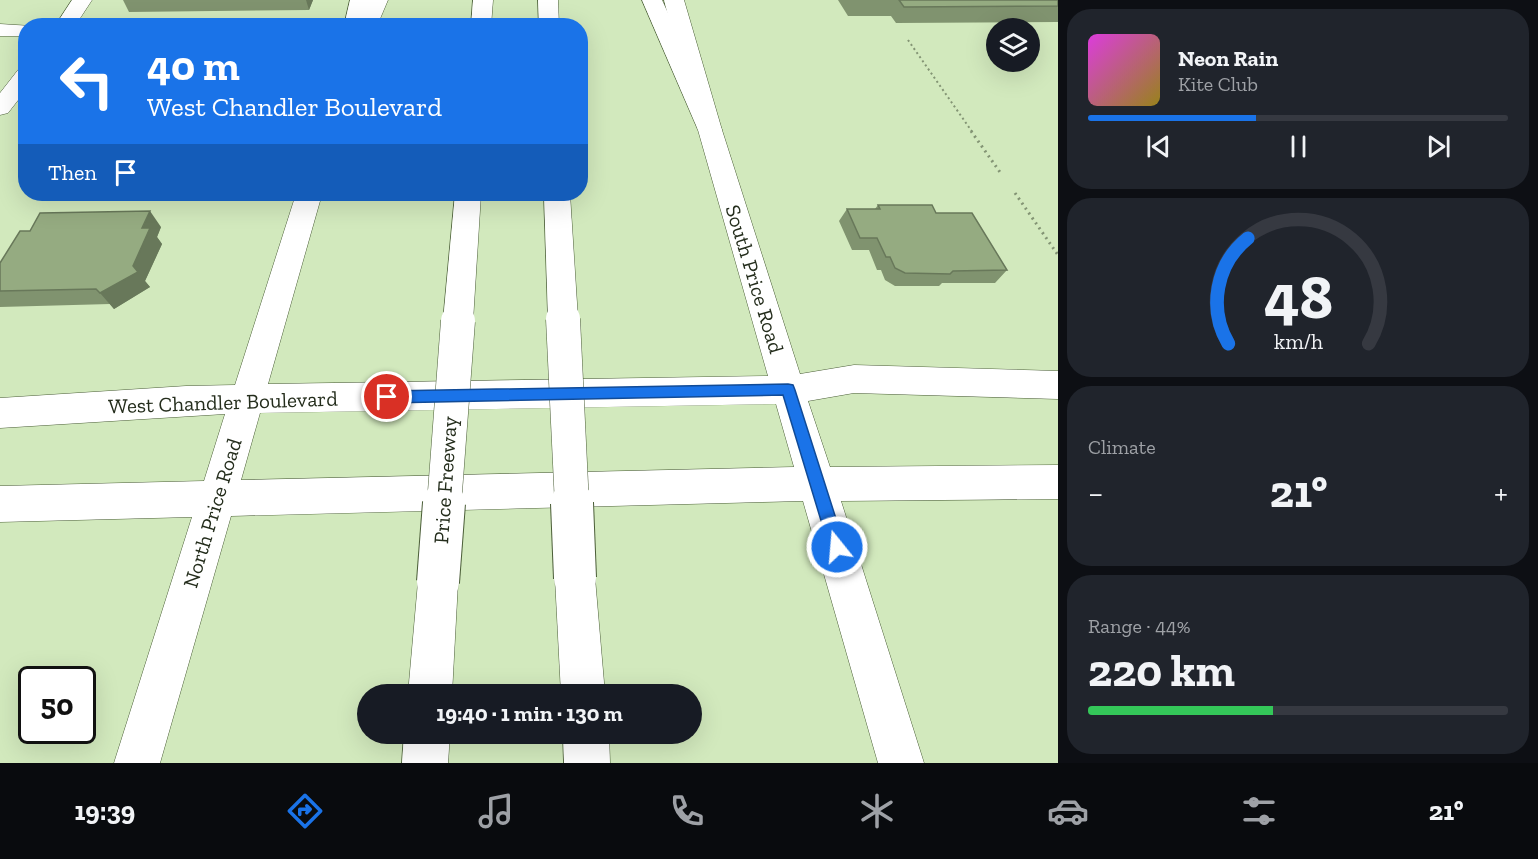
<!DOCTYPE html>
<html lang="en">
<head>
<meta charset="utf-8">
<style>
	:root { --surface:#171b24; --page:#20242c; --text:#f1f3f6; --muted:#9ea1a6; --line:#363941; --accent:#1a73e8 }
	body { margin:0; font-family:"Zilla Slab",serif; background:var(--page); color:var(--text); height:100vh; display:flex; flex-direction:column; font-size:22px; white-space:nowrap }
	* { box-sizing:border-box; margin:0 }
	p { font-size:20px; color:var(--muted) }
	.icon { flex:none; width:33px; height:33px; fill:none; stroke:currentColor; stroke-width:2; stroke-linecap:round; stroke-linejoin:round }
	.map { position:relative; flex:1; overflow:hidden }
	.panel { display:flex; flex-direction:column; gap:9px; padding:9px; background:#0d0f14; width:480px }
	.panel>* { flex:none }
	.hud { position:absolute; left:18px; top:18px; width:570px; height:183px; border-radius:24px; box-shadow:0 6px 24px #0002; background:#1a73e8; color:#fff; overflow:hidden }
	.fabs { position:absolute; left:986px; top:18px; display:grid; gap:12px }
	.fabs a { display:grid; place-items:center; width:54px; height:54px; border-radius:50%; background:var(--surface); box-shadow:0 6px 24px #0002; font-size:30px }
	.speed { position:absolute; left:18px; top:666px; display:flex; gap:12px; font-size:30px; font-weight:700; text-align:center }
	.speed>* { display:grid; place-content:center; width:78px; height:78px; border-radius:50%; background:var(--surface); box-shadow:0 6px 24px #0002; line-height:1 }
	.speed .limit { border:3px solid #111; border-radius:9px; background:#fff; color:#111 }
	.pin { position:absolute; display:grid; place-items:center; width:51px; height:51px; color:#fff; margin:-26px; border:3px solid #fff; border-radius:50%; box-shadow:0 2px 6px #0007 }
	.me { position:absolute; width:66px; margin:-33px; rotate:343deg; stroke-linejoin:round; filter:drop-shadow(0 0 4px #0008) }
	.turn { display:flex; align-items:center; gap:21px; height:126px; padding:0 30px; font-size:27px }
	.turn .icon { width:78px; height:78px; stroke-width:2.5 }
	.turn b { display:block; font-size:42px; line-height:51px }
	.then { display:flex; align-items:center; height:57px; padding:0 30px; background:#0003; gap:12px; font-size:22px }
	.big { font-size:45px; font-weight:700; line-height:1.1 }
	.panel .tile { flex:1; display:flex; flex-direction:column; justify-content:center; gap:9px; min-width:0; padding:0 21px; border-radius:24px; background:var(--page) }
	.panel .dial { align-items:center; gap:0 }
	.dial svg { height:156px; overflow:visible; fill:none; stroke:var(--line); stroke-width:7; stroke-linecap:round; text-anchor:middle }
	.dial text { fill:var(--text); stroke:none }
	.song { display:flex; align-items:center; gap:18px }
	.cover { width:72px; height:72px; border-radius:9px; background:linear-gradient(135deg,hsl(300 70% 55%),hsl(50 70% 35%)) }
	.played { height:6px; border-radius:3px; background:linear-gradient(90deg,var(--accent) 40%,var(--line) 40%) }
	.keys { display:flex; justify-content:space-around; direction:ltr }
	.heat { display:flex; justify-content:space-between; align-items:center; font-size:33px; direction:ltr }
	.charge { height:9px; border-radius:4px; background:linear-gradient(90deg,#34c759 44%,var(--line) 0) }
	.trip { position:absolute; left:357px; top:684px; width:345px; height:60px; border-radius:30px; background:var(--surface); box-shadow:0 6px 24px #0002; font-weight:700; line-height:60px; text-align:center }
	.tabs { display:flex; height:96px; justify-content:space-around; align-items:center; background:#090b0e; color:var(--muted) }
	.tabs .icon { width:42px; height:42px }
	.tabs .selected { color:var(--accent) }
	.tabs b { font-size:27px; color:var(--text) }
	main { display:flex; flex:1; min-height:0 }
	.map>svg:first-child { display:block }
</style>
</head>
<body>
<main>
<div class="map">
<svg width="1058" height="763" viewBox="0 0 1058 763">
	<rect width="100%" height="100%" fill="#d2e9bd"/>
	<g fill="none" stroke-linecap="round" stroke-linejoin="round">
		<!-- minor casing -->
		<g stroke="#4b5e38" stroke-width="1">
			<g id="minor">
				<polygon points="72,0 92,0 75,26 55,26"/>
				<polygon points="0,24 32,26 26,26 26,36 0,36"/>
				<polygon points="26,69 26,90 8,113 0,115 0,93 18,70"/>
			</g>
		</g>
		<!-- major casing -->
		<g stroke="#4b5e38" stroke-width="1">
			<g id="major">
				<polygon points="350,0 370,0 364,26 344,26"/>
				<path d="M664,0H684L722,130L800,374L854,365L1058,371V399L854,393L808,401L830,467L1058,465V499L841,501L924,763H878L803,501L231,516L160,763H114L192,517L0,522V486L204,481L225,414L0,428V398L186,386L235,385L296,194H322L268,384L768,376L698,130ZM776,404L794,467L241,480L260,413Z"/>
			</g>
		</g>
		<!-- highway casing -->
		<g stroke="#4b5e38" stroke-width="1">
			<g id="highway">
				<polygon points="368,0 388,0 377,26 357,26"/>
				<polygon points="473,0 493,0 491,26 471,26"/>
				<polygon points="538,0 558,0 559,26 539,26"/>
				<polygon points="642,0 662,0 722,130 718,135 710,137 702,135 698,130"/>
				<polygon points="455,194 481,194 473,321 469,330 458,333 447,330 443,321"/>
				<polygon points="544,194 570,194 578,319 574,327 563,331 552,327 548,319"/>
				<polygon points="575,558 589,564 595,578 605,694 561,694 555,578 561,564"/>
				<polygon points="438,562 452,568 458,582 452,694 408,694 418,582 424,568"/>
				<polygon points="404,734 450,734 448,763 402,763"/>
				<polygon points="563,734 609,734 610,763 564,763"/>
			</g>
		</g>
		<!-- path-far1 -->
		<polyline stroke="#839474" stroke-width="2" stroke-dasharray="2 3" stroke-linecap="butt" points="908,40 973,133"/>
		<!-- path -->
		<g stroke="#839474" stroke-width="3" stroke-dasharray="2 4" stroke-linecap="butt">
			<polyline points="971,131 1002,175"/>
			<polyline points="1015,193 1058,255"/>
		</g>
		<!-- minor -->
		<use href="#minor" fill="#fff" fill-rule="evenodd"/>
		<!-- major -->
		<use href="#major" fill="#fff" fill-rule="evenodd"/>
		<!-- highway -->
		<use href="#highway" fill="#fff" fill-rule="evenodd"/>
		<!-- highway-bridge-far1 casing -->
		<g stroke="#4b5e38" stroke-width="35" stroke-linecap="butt">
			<g id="highway-bridge-far1">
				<polyline points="563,319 572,505"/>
				<polyline points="444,505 458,321"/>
			</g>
		</g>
		<!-- highway-bridge casing -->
		<g stroke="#4b5e38" stroke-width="44" stroke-linecap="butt">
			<g id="highway-bridge">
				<polyline points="572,503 575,578"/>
				<polyline points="438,582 444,503"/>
			</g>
		</g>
		<!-- highway-bridge-far1 -->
		<use href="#highway-bridge-far1" stroke="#fff" stroke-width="34"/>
		<!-- highway-bridge -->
		<use href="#highway-bridge" stroke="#fff" stroke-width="42"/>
	</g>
	<!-- wall -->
	<g fill="#80936f">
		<polygon points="123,0 313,0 309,10 129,12"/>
		<polygon points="838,0 1058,0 1058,22 896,23 891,16 848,16"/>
		<polygon points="878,205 936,213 1007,270 995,283 942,283 939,286 895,286 885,280 881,270 877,270 869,250 852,250 839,221 847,209 875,209"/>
		<polygon points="161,227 157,237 162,244 145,281 150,287 114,309 110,304 0,307 0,263 30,231"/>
	</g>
	<!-- shaded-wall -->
	<g fill="#68785a">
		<polygon points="306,0 313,0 309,10"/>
		<polygon points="150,211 161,227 157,237 162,244 145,281 150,287 114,309 100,293 142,228"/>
	</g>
	<!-- building -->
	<g fill="#95ab81" stroke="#68785a" stroke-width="1.5">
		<polygon points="899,0 1058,0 1058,6 904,7"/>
		<polygon points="878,205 932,205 936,213 972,213 1007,270 953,271 950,274 905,273 895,268 890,257 886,257 877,238 860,238 847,209 880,209"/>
		<polygon points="150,211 142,228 150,228 133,266 138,272 100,293 96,289 0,291 0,263 20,231 30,231 40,213"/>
	</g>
	<!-- route -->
	<polygon fill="#1a73e8" stroke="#114b97" stroke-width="1.5" points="788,384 793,385 795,390 845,547 843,553 837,555 831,553 829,547 783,395 387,403 382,401 380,397 382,393 387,391"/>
	<g text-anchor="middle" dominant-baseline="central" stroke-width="6" stroke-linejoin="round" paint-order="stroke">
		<!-- street labels -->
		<g font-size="21" fill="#242d1c" stroke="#fff">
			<text transform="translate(755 279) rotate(73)">South Price Road</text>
			<text transform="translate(223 402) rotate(-2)">West Chandler Boulevard</text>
			<text transform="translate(445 480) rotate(-86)">Price Freeway</text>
			<text transform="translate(212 513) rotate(-73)">North Price Road</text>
		</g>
	</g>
</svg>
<div class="fabs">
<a><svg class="icon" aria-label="layers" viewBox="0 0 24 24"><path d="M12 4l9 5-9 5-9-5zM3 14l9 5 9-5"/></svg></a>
</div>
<div class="speed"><div class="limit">50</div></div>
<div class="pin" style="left:387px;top:397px;background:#d93025"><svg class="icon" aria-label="arrive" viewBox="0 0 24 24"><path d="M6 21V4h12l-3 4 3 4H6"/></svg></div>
<svg class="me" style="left:837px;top:547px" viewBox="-20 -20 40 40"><circle r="17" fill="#1a73e8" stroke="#fff" stroke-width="3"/><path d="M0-11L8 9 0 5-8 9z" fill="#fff"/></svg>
<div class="trip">19:40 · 1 min · 130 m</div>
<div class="hud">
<div class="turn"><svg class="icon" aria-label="left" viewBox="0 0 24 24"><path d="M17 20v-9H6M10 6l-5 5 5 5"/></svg><div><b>40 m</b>West Chandler Boulevard</div></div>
<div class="then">Then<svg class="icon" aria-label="arrive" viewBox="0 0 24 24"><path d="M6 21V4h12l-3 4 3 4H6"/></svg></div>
</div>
</div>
<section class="panel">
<div class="tile">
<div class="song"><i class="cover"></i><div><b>Neon Rain</b><p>Kite Club</p></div></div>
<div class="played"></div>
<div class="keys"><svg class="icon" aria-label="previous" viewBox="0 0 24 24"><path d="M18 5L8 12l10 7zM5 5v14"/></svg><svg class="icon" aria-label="pause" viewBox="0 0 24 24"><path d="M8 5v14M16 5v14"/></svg><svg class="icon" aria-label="next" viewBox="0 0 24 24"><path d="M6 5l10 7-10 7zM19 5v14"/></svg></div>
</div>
<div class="tile dial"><svg viewBox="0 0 100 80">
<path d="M14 69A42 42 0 1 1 86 69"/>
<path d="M14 69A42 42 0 0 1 24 15" stroke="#1a73e8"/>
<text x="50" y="56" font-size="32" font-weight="700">48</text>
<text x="50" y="72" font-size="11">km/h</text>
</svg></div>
<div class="tile"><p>Climate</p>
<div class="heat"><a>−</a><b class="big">21°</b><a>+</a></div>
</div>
<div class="tile"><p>Range · 44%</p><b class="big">220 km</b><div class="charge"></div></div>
</section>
</main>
<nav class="tabs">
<b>19:39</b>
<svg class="icon selected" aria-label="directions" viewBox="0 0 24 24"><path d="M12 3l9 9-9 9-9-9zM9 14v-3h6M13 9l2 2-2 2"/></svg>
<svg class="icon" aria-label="music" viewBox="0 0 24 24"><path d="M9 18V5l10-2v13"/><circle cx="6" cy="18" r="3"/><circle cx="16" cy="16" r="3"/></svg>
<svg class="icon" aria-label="phone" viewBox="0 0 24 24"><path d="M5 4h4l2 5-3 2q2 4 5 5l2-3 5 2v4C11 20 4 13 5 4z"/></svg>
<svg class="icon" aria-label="climate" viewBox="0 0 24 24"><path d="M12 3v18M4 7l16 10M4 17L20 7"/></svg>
<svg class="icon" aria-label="car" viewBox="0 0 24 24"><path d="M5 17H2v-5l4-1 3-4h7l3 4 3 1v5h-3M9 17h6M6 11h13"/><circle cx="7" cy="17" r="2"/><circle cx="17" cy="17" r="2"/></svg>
<svg class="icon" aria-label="filters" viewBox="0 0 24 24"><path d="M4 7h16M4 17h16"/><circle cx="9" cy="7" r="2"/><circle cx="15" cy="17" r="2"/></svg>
<b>21°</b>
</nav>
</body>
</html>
